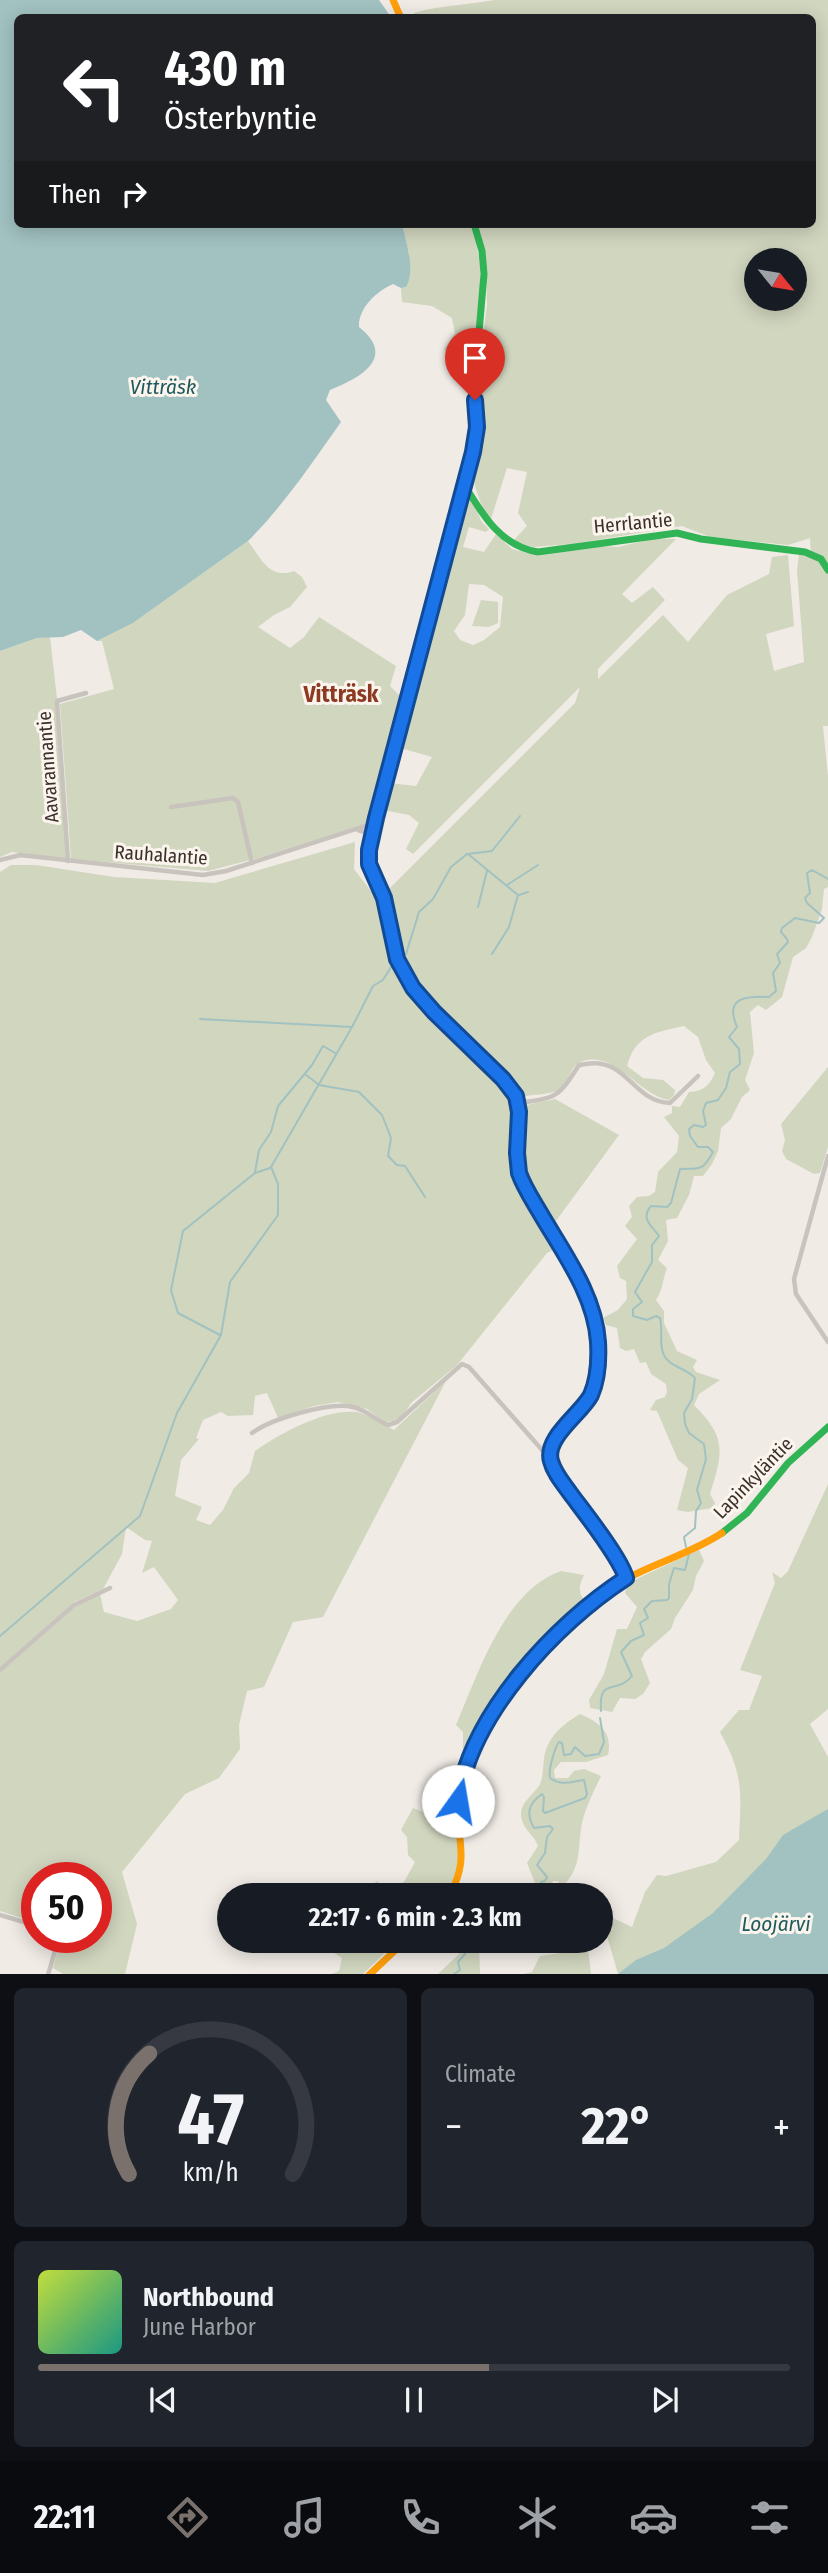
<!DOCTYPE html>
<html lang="en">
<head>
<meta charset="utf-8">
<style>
	:root { --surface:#171b24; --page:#20242c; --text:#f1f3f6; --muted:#9ea1a6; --line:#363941; --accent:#7a716c }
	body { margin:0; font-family:"Fira Sans Condensed",sans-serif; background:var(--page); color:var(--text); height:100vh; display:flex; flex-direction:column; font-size:26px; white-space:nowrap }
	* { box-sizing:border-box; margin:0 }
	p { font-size:23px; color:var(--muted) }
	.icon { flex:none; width:38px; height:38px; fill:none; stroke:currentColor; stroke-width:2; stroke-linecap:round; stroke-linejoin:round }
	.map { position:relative; height:1974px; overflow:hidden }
	.details { display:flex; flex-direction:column; gap:14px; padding:14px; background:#0d0f14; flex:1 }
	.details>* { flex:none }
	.banner { position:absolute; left:14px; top:14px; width:802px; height:214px; border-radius:10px; box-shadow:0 4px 18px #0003; background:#202124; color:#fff; overflow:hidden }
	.needle { width:46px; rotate:120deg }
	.buttons { position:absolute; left:744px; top:248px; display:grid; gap:14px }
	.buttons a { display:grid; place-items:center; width:63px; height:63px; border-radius:50%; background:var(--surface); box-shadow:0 4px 18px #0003; font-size:35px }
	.speed { position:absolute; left:21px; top:1862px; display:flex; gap:14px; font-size:35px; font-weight:700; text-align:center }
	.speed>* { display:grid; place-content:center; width:91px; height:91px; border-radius:50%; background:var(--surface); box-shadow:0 4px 18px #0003; line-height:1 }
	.speed .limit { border:10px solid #d22; background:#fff; color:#111 }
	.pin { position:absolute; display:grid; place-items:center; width:60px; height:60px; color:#fff; margin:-72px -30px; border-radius:50% 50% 50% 0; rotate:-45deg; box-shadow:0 0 7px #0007 }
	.pin .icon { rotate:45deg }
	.me { position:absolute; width:77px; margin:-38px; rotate:13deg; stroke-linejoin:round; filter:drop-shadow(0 0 5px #0008) }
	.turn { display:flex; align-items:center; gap:24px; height:147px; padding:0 35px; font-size:32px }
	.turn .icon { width:91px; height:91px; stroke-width:2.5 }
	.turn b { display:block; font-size:49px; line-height:60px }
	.then { display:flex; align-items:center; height:66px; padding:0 35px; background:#0003; gap:14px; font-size:26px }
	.big { font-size:52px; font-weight:700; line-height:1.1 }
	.details .widget { flex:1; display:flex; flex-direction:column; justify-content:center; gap:10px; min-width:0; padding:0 24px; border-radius:10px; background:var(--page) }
	.details .dial { align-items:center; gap:0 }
	.dial svg { height:182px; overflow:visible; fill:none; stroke:var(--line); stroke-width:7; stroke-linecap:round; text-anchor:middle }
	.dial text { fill:var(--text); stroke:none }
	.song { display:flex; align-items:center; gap:21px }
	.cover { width:84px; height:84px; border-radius:10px; background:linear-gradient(135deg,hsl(70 70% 55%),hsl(170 70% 35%)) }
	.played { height:7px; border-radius:4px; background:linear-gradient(90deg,var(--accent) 60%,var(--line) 60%) }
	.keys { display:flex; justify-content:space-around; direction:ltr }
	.heat { display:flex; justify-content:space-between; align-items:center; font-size:38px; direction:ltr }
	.details .tiles { flex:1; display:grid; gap:14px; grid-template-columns:1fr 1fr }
	.widget:last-child { grid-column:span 2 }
	.trip { position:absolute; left:217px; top:1883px; width:396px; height:70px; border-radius:35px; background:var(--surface); box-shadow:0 4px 18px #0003; font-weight:700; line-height:70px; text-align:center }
	.tabs { display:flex; height:112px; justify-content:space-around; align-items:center; background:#090b0e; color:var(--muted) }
	.tabs .icon { width:49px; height:49px }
	.tabs .on { color:var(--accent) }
	.tabs b { font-size:32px; color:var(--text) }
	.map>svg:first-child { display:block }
</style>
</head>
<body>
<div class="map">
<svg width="828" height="1975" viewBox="0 0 828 1975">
	<rect width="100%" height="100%" fill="#f0ebe5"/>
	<!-- green -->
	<g fill="#d1d6bf" fill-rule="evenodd">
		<path d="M494,0H828V726H823L828,777V887L824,889L822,909L812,937L806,948L793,957L782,997L766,1010L758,1005L750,1012L754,1053L745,1080L750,1090L742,1097L731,1119L721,1128L718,1151L712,1164L703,1176H694L689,1195L677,1218L666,1220L668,1241L658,1260L667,1268C662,1281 664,1287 656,1300L664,1311V1323L677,1351L697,1360L693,1367L696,1372L720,1380L699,1394L694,1405C727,1438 723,1452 710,1494L715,1503L713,1508L688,1512L677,1510L688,1468L678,1460L657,1411L650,1410L656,1400L665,1397L667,1392L666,1384L651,1374L646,1362L640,1363L634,1349L626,1351L620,1348L617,1328L606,1325L603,1318L618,1310L627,1299L626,1281L620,1278L617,1266L637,1239L625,1226L632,1217L629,1206L637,1197L649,1196L655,1192L658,1172L677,1152L679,1136L664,1117L672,1113V1106L680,1107L689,1092C704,1091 709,1086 715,1073L706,1060L698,1037L684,1026C656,1032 635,1035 627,1066L643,1078L663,1080L675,1090L674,1095L669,1100C638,1095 617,1051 583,1061C569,1065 570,1083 559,1090C550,1095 532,1094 522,1097L507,1076L417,983L398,943L392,902L387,891L575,703L580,687L413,854L406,849L419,823L409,815L383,810L389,783L416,786L432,757L397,747L465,494H471L481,521L489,529L486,532L469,527L463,547L484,552L496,534L512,549L539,556L599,546L618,547L652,539H676L622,594L632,603L653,587L665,600L598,669V679L663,615L688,642L727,595L769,574L772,557L788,555L794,626L766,634L774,671L804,662L797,570L799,554L811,555L810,538L788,545L710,537L682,526L571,544L533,547L513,541L527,526L518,513L527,472L507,468L491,519L485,516L472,477L479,441L482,404L480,359L487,305L486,260L477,224H812V18H508L505,15L500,18L414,17V13C441,5 467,5 494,0ZM756,261H794V299H756ZM469,584L484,585L503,597L500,627L484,640L473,645L460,640L454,631L465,615Z"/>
		<path d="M402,224H470C491,274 475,338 471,390L444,349L455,333L452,318L432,306L402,302L401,288L406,287L409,254Z"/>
		<path d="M248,541C261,558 269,580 294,571L302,577L307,587L290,607L274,615L258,627L290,648L304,637L319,617L396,666L390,686L403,699L370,822L258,858L208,871L71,859L60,704L114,689L102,641H97L133,623Z"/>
		<polygon points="481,600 498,602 498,623 489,627 472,626"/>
		<polygon points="50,637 57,699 66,859 12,852 0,857 0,651 37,638"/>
		<path d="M355,842L354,869L380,903L389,950L399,975L409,991L502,1088L511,1099L514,1111L510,1154L523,1190L555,1249L547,1253L457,1365L411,1403L403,1416L393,1421L385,1422L367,1409L338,1402L314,1406L278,1418L267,1393L255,1396L253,1415L228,1416L221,1412L203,1420L196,1438L199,1439L181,1460L175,1496L202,1507L196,1520L210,1525L223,1510L234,1488L249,1473L255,1451C279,1434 325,1409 355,1412C367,1413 383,1425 394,1430L446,1381L323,1617L293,1622L264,1687L247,1691L239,1725L240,1749L219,1778L185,1794L122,1872L137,1924L125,1974H63L53,1968L61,1937H96V1878H37V1923L0,1911V1673L76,1606L100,1594L104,1612L137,1621L171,1609L178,1600L154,1567L142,1573L152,1541L145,1540L126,1527L122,1554L103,1589L74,1602L0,1668V872L11,865H36L114,877L215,883Z"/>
		<polygon points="828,1067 828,1147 820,1173 814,1174 786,1159 782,1151 785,1140 781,1124"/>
		<polygon points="555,1099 619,1135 553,1225 524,1175 520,1154 522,1106"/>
		<path d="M828,1484V1709L810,1724L828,1757V1841L790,1854L641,1974H618L600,1912L632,1927L645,1892L657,1875L666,1876L716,1862L739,1840C741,1791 744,1776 720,1732L739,1710H749L762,1676L740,1670L775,1583L772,1572L781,1578L788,1571Z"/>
		<polygon points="699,1550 704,1561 696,1576 693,1590 675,1618 671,1629 645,1652 641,1659 650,1683 643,1694 635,1699 620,1698 612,1712 590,1708 589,1700 604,1674 617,1629 627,1629 637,1607 625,1593 628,1583"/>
		<path d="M561,1571L584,1575C578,1587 578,1593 586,1603L523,1663L492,1703L466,1755L463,1756V1732L456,1725C478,1674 504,1591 561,1571Z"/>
		<path d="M580,1714C599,1722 613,1732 608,1755L586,1762H561L554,1770L555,1778H568L574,1771L584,1769L601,1776C594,1791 586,1806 582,1823C577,1850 583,1868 560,1889L558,1881H553L552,1885L546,1888L545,1895H471L474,1887C484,1887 495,1883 504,1884C519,1885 518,1904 535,1889V1883L527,1863L538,1846C534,1834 521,1829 521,1813C522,1801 533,1795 539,1786C543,1779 543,1768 544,1759C547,1737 562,1725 580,1714Z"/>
		<path d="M448,1806L452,1809C458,1843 466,1865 445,1895H370L376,1881L387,1888L404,1882L415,1862L408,1855L407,1837L401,1830L413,1808L440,1819L446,1815Z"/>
		<polygon points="340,1941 397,1941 363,1974 331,1974 339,1971 342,1958 334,1953"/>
		<polygon points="461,1941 479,1941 480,1974 438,1974 459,1954"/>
		<polygon points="588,1949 591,1974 523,1974 532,1972 540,1956"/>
	</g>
	<!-- water -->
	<g fill="#a1c2c1">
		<path d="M0,0H379L391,17L18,18V224H402C406,242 416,271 406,287L401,288L393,284C377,291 358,308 359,327C397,357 361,378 330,390L326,400L341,422C312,463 284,505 248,541L133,623L97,641L81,630L63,637L37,638L0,651Z"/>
		<polygon points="828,1809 828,1974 618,1974 636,1960 664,1948 713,1913 766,1859 783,1835"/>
	</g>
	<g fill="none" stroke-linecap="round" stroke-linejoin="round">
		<!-- stream -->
		<g stroke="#a1c2c1" stroke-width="2">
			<polyline points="468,854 518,895 509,927 492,954"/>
			<polyline points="507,885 538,865"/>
			<polyline points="519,895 528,892"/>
			<polyline points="478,907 487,871"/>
			<polyline points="401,958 406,954 419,912 433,899 451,867 467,854 492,851 520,816"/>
			<polyline points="200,1019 352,1027"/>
			<polyline points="305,1074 319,1085 359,1092 382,1115 391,1138 388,1156 397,1165 405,1166 425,1197"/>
			<polyline points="255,1172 259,1150 271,1132 278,1106 312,1065 323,1046 335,1053"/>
			<polyline points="220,1335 178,1313 171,1290 183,1231 255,1173 270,1168"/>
			<path d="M686,1547L684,1537L695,1528L696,1511L701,1503L697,1490L706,1459L704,1444L689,1433L685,1424L684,1413L692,1399L695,1378C687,1368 668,1367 663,1353C659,1341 663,1329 660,1318L656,1316L647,1320L633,1316V1309L642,1302L635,1292L652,1262V1245L659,1236C652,1226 640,1219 651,1206L667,1207L671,1203L680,1169C700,1168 702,1172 713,1152L708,1147H698L690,1136L689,1129L694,1125L703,1127L706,1125L703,1111L706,1103L718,1100L726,1088L730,1072L740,1064L739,1049L729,1037L737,1027C724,997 746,996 769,997L776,991L773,973L780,963L777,954L788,942L787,939L781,932L782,928L795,918L819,923L824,918L807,903L805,898L810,893L807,873L812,870L828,879"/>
			<polyline points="0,1636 140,1516 177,1413 221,1335 230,1282 278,1215 278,1184 271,1167 352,1027 373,986 383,980 394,962"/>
			<path d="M601,1711C598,1676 617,1695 632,1676L621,1652L631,1641L644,1635L640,1623L648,1618L644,1609L652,1601L667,1600L669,1598V1584L674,1568L685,1570L689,1554"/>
			<polyline points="491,1895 504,1890 509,1895"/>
			<path d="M545,1895L541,1882L545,1881L547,1877L537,1865L545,1853L547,1837L553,1829L550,1826L534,1828C526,1814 528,1804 542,1794L544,1797L543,1811L545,1813L585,1798L587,1794L584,1780C572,1781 562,1787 550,1778C548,1770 555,1747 559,1742L562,1743L564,1755L571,1754L575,1747L585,1756L599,1754L604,1742L600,1718"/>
			<polyline points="453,1975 460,1970 458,1962 465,1954 467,1941"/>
		</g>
		<!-- street -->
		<g stroke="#c9c3be" stroke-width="4.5">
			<polyline points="171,807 233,798 238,802 252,863"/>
			<polyline points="358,830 364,832 370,841"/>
			<polyline points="0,860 20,855 203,875 226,871 374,823"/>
			<polyline points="68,861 57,701 86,693"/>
			<path d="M518,1103C557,1098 558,1098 579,1065C587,1064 595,1062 602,1064C628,1068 638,1102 670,1103L698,1076"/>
			<polyline points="828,1156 794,1279 796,1294 828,1342"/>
			<path d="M252,1433C271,1419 330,1401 353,1407C367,1410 375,1420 388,1425L397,1422L462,1364L469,1367L543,1451L549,1452"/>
			<polyline points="0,1670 74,1605 110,1588"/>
			<polyline points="0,1915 37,1926"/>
			<polyline points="48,1975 59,1937"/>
		</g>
		<!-- fast -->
		<g stroke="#30b455" stroke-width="7">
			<path d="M464,484C482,514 500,546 538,552L677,533L701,539L805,552L821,559L828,570"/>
			<polyline points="473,1050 413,988 397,959 384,898 369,864 374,823 476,438 477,356 484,274 482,251 474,224"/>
			<path d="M570,1423C561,1432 551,1441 551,1454C549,1476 613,1552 626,1578"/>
			<polyline points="722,1533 747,1513 788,1463 828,1427"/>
		</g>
		<!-- slow -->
		<g stroke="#ff9f0a" stroke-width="7">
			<polyline points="393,0 401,18"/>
			<path d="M473,1050C487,1063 506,1077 515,1095C523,1110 517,1153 519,1173C550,1230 619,1327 592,1392C587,1404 578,1414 570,1423"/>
			<path d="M450,1895C468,1859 459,1849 458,1813C458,1797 462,1780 466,1766C488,1703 568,1610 626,1579C657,1562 692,1553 722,1533"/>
			<polyline points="369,1975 405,1941"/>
		</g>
	</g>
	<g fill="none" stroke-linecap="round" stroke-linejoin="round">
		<!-- route casing -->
		<g stroke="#114b97" stroke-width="18">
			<path id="route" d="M458,1801C470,1715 555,1624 626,1578C620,1557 584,1512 570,1493C563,1483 554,1473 551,1461C544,1438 581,1414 591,1395C598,1379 599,1359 598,1342C595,1294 562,1251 539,1211C532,1199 524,1187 519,1173L517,1153L519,1112L516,1096L503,1079L434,1012L413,988L397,959L384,898L369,864V850L376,818L473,452L477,427L475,400"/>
		</g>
		<!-- route -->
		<use href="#route" stroke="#1a73e8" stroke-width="12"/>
	</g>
	<g text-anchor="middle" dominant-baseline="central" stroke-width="6" stroke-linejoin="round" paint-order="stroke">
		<!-- street labels -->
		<g font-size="19" fill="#3b302b" stroke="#fbf5ee">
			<text transform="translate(633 523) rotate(-5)">Herrlantie</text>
			<text transform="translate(48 767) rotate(-94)">Aavarannantie</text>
			<text transform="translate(161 855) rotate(4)">Rauhalantie</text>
			<text transform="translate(753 1478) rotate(-46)">Lapinkyläntie</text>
		</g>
		<!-- water labels -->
		<g font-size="21" font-style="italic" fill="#1f5a5e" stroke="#fbf5ee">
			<text x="163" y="387">Vitträsk</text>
			<text x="776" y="1924">Loojärvi</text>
		</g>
		<!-- quarter labels -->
		<g font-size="23" font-weight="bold" fill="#8c3b22" stroke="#fbf5ee">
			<text x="341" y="694">Vitträsk</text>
		</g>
	</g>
</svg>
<div class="buttons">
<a><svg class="needle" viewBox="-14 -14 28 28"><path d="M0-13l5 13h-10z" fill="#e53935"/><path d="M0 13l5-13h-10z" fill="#9ea1a6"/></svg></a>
</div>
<div class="speed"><div class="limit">50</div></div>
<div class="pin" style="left:475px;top:400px;background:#d93025"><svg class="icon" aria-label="arrive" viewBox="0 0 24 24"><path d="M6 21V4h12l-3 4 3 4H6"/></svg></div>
<svg class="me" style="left:458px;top:1801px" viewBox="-20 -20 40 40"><circle r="19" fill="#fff"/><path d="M0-13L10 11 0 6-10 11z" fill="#1a73e8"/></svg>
<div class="trip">22:17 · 6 min · 2.3 km</div>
<div class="banner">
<div class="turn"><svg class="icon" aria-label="left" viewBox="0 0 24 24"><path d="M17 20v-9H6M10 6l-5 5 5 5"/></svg><div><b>430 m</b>Österbyntie</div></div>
<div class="then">Then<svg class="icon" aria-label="right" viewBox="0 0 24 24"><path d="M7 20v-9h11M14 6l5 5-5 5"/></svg></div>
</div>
</div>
<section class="details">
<div class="tiles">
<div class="widget dial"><svg viewBox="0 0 100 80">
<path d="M14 69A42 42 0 1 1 86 69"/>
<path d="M14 69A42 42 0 0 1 23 16" stroke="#7a716c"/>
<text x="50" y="56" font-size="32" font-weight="700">47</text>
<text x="50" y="72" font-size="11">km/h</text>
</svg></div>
<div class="widget"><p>Climate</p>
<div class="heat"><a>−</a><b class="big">22°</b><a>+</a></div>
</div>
<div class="widget">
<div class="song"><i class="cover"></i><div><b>Northbound</b><p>June Harbor</p></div></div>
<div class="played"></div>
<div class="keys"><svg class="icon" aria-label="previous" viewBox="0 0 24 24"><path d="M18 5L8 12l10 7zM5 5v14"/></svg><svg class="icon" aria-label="pause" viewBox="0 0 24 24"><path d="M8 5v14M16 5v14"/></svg><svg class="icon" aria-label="next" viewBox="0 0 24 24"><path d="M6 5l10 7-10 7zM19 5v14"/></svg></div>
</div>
</div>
</section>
<nav class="tabs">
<b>22:11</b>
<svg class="icon on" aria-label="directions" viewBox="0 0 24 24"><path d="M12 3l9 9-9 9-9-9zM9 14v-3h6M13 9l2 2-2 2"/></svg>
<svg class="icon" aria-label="music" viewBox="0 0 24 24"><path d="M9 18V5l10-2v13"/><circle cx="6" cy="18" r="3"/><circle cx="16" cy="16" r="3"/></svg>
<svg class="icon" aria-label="phone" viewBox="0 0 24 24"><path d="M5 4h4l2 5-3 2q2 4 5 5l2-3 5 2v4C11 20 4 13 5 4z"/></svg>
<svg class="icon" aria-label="climate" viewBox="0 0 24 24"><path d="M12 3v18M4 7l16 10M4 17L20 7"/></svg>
<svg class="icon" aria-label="car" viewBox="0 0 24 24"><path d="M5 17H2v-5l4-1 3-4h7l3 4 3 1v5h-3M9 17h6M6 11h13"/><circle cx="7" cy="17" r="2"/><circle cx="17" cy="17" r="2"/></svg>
<svg class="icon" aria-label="filters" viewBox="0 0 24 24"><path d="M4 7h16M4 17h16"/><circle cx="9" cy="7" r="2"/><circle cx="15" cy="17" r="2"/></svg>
</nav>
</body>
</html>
